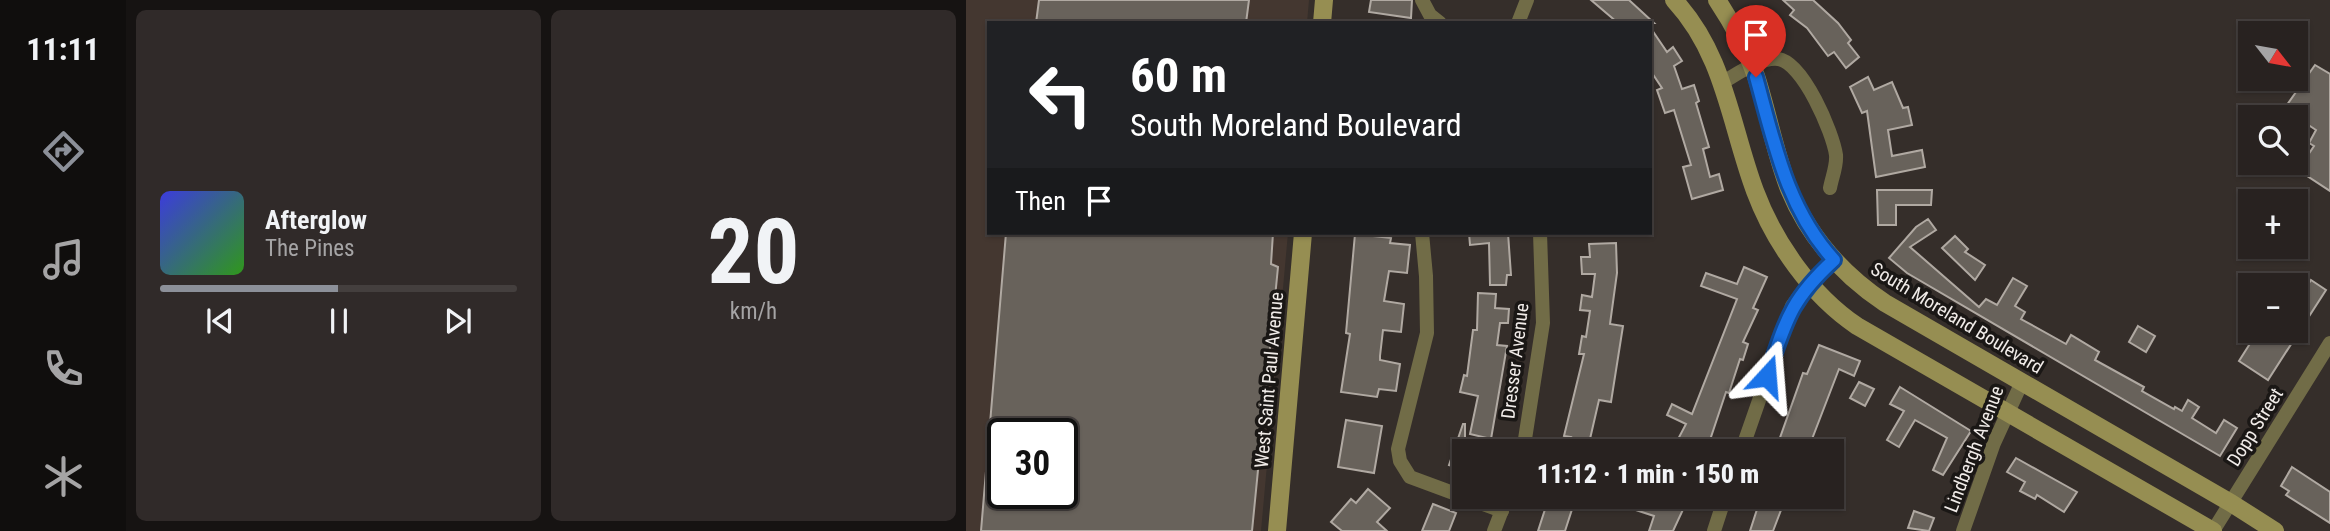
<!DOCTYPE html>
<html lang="en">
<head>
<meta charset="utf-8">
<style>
	:root { --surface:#282220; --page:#302a29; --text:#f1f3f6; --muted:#a5a4a5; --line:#443f3e; --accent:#8c9099 }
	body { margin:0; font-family:"Roboto Condensed",sans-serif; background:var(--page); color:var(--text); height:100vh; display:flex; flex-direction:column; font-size:26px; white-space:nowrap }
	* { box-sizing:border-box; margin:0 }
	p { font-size:23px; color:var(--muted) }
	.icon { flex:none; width:38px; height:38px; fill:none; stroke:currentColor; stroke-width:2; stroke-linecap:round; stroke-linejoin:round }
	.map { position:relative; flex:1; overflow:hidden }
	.details { display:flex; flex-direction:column; gap:10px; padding:10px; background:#161312; width:840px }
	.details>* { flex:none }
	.banner { position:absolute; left:21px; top:21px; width:665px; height:214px; border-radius:0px; box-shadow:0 2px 5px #0004,0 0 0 2px var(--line); background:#202124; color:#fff; overflow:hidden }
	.needle { width:46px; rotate:121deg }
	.fabs { position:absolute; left:1272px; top:21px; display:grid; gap:14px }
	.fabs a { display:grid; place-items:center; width:70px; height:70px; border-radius:0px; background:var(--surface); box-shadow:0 2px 5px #0004,0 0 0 2px var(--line); font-size:35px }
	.speed { position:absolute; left:21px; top:418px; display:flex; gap:14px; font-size:35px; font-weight:700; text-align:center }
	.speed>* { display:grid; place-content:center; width:91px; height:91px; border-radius:50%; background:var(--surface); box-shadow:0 2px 5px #0004,0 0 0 2px var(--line); line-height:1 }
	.speed .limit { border:4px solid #111; border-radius:10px; background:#fff; color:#111 }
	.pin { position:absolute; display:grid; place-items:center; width:60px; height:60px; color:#fff; margin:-72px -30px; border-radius:50% 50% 50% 0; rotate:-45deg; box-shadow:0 0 7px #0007 }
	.pin .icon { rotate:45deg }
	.me { position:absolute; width:77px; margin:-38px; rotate:19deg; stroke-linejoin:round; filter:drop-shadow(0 0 5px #0008) }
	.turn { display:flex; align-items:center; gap:24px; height:147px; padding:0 28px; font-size:32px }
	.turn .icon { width:91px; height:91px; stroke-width:2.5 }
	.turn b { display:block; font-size:49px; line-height:60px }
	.then { display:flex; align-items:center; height:66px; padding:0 28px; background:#0003; gap:14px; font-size:26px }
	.details .widget { flex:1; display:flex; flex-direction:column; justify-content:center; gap:10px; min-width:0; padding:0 24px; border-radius:10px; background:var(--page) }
	.details .dial { align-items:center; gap:0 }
	.dial b { font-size:91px; line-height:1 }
	.song { display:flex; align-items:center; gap:21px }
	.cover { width:84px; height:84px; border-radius:10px; background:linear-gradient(135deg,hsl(240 70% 55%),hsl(110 70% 35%)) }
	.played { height:7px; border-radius:4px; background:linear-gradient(90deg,var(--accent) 50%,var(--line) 50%) }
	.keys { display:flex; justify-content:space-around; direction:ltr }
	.details .tiles { flex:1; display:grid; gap:10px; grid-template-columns:repeat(2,1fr) }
	.trip { position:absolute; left:486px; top:439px; width:392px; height:70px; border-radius:0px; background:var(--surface); box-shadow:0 2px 5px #0004,0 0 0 2px var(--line); font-weight:800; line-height:70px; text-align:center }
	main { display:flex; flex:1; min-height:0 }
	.dock { display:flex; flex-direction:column; width:126px; justify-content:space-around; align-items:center; background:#100e0d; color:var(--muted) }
	.dock .icon { width:49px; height:49px }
	.dock .active { color:var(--accent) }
	.dock b { font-size:32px; color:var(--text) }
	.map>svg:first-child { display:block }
</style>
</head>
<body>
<main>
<nav class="dock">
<b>11:11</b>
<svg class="icon active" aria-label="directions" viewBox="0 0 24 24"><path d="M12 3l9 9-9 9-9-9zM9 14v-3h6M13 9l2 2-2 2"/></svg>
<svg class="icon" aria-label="music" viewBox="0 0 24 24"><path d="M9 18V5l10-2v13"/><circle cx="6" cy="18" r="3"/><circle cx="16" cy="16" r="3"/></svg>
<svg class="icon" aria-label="phone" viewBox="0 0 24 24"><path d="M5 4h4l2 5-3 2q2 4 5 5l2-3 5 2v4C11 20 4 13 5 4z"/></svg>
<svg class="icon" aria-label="climate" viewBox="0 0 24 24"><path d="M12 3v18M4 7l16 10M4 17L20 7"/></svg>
</nav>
<section class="details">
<div class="tiles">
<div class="widget">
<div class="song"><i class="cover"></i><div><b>Afterglow</b><p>The Pines</p></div></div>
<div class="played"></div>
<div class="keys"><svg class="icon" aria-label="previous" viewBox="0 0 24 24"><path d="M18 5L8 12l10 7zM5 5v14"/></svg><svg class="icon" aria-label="pause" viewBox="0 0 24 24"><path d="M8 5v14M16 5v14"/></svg><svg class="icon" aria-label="next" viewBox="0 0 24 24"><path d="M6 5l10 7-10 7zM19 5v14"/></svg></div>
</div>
<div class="widget dial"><b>20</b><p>km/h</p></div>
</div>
</section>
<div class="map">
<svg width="1364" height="531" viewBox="0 0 1364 531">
	<rect width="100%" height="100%" fill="#352e2a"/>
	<!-- built -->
	<path fill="#443730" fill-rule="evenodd" d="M0,0H343L341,23H23V233H322L295,531H0ZM37,434H96V494H37Z"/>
	<!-- building -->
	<g fill="#68625b" stroke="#b0a9a2" stroke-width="2" fill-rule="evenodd">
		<polygon points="73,0 283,0 280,23 70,23"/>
		<polygon points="405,0 446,0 445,18 403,12"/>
		<polygon points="625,0 663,0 688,23 652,23"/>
		<polygon points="817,0 847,0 872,23 885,40 882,43 893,57 880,68 868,52 862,56 841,28 824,15 828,10"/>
		<polygon points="684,27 701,52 707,47 716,61 708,66 716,89 728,85 733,101 730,103 743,147 737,149 744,177 753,174 757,190 726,199 717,167 725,165 708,110 699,113 691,90 696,88 684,70"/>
		<polygon points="1349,65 1364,74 1364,191 1332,170 1348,146 1343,143 1350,130 1318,109"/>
		<polygon points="902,77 908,90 926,82 937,108 942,107 946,125 922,130 926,156 956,150 959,167 910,177 901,111 896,113 884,87"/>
		<polygon points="911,190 966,190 965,205 930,205 930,225 912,225"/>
		<polygon points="962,219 970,230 944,247 1013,307 1020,299 1031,305 1047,278 1061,286 1049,306 1059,312 1055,319 1100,344 1105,335 1133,352 1129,360 1178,387 1176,391 1208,409 1209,407 1216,411 1222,400 1233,407 1226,418 1250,433 1258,420 1271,428 1254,456 941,273 923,258 950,227"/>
		<path d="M40,233H307L305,264L312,267L286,531H15ZM37,434H96V494H37Z"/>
		<polygon points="503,233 542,233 545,275 541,275 540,285 524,285 523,243 504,245"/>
		<polygon points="389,234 425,238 424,243 444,245 441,273 423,271 418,301 438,304 435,332 417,330 414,356 414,360 434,364 430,391 413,389 411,397 375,392 384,334 380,333"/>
		<polygon points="989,236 1002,249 999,252 1019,265 1009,280 976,248"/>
		<polygon points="650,243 651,273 644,324 657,326 645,402 633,400 621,452 599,452 605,437 598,436 618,354 613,354 616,336 620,337 624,311 614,310 616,295 626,297 629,274 616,274 615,257 624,257 623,244"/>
		<polygon points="778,267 801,277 787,308 792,310 777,342 782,344 777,360 774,359 763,393 760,392 740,452 728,452 710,443 720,424 701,415 706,404 726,414 771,299 735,286 740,273 771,284"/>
		<polygon points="1345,280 1360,290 1302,380 1273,361 1292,331 1330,331 1330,303"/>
		<polygon points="512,293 530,294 529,308 543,309 542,323 534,323 531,345 541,346 525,439 504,434 512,396 494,392 498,375 501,376 507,330 511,330"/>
		<polygon points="1172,326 1189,336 1180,352 1163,342"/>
		<polygon points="853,345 894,361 888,376 873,369 841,452 827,452 811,446 837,373 841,374"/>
		<polygon points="893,382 908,389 899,406 884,398"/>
		<polygon points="934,387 1005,431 977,475 967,470 981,438 949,420 933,447 921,440 938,411 924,404"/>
		<polygon points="380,420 416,426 408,473 372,467"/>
		<polygon points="497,424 499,424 499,470 483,465"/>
		<polygon points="1050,458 1111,492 1098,512 1071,495 1069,499 1054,491 1059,482 1041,472"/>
		<polygon points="1326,467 1364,492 1364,523 1320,495 1323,491 1315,486"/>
		<polygon points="402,489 424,508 411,522 421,531 376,531 365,522 385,499 390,503"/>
		<polygon points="583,497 610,497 599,531 572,531"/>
		<polygon points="636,497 712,497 721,501 707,531 683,531 688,516 636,499"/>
		<polygon points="795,497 820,497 807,531 784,531"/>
		<polygon points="467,504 490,513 483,531 456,531"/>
		<polygon points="948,511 968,518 963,531 942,528"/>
	</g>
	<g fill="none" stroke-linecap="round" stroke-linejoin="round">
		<!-- street -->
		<g stroke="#716c47" stroke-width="14">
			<polyline points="456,0 464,15 474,23"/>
			<polyline points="552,23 561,0"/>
			<path d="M757,82C771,74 795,57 812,59C837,62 867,133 870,155C871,166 866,177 864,188"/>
			<polyline points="456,233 460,276 461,333 432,449 434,461 444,477 536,511"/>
			<polyline points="557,452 577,323 574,233"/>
			<polyline points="775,452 826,306 844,282 868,259"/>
			<polyline points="528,531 541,497"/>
			<polyline points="748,531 759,497"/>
			<polyline points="997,531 1028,443 1056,382"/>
			<polyline points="1247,531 1364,343"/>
		</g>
		<!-- secondary -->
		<g stroke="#968e52" stroke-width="18">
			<path d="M708,0C759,55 764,124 789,191C808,242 845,295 891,326L1247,531"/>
			<path d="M751,0C767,24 780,48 790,76C802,113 809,153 823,189C843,237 877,275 919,303L1265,503L1309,531"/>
			<polyline points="356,23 358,0"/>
			<polyline points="311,531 337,233"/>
		</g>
	</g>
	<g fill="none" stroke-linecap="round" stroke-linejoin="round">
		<!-- route casing -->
		<g stroke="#114b97" stroke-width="18">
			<path id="route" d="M790,77C808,142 821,209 868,260C824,300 820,321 801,376"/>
		</g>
		<!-- route -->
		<use href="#route" stroke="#1a73e8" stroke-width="12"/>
	</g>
	<g text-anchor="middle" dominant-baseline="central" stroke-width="7" stroke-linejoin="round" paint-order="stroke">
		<!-- street labels -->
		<g font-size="19" fill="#f1ece9" stroke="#1a1715">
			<text transform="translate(991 318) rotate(31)">South Moreland Boulevard</text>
			<text transform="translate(549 361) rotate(-83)">Dresser Avenue</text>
			<text transform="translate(303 380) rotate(-85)">West Saint Paul Avenue</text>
			<text transform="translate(1289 427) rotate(-58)">Dopp Street</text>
			<text transform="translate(1008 449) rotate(-69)">Lindbergh Avenue</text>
		</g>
	</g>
</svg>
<div class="fabs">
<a><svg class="needle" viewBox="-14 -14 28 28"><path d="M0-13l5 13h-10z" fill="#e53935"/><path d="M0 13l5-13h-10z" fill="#a5a4a5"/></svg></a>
<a><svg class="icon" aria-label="search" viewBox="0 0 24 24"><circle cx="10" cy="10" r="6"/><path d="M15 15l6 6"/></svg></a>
<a>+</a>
<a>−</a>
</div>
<div class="speed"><div class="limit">30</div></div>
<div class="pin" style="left:790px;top:77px;background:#d93025"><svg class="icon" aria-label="arrive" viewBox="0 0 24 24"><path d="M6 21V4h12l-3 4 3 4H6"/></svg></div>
<svg class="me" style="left:801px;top:376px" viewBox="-20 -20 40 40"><path d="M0-17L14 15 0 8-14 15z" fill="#1a73e8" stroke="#fff" stroke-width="4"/></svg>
<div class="trip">11:12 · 1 min · 150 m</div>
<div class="banner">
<div class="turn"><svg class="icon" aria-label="left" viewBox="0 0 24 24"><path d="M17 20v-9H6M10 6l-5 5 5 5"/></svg><div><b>60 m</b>South Moreland Boulevard</div></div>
<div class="then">Then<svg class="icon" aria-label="arrive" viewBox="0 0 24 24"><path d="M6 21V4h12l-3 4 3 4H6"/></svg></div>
</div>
</div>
</main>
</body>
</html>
